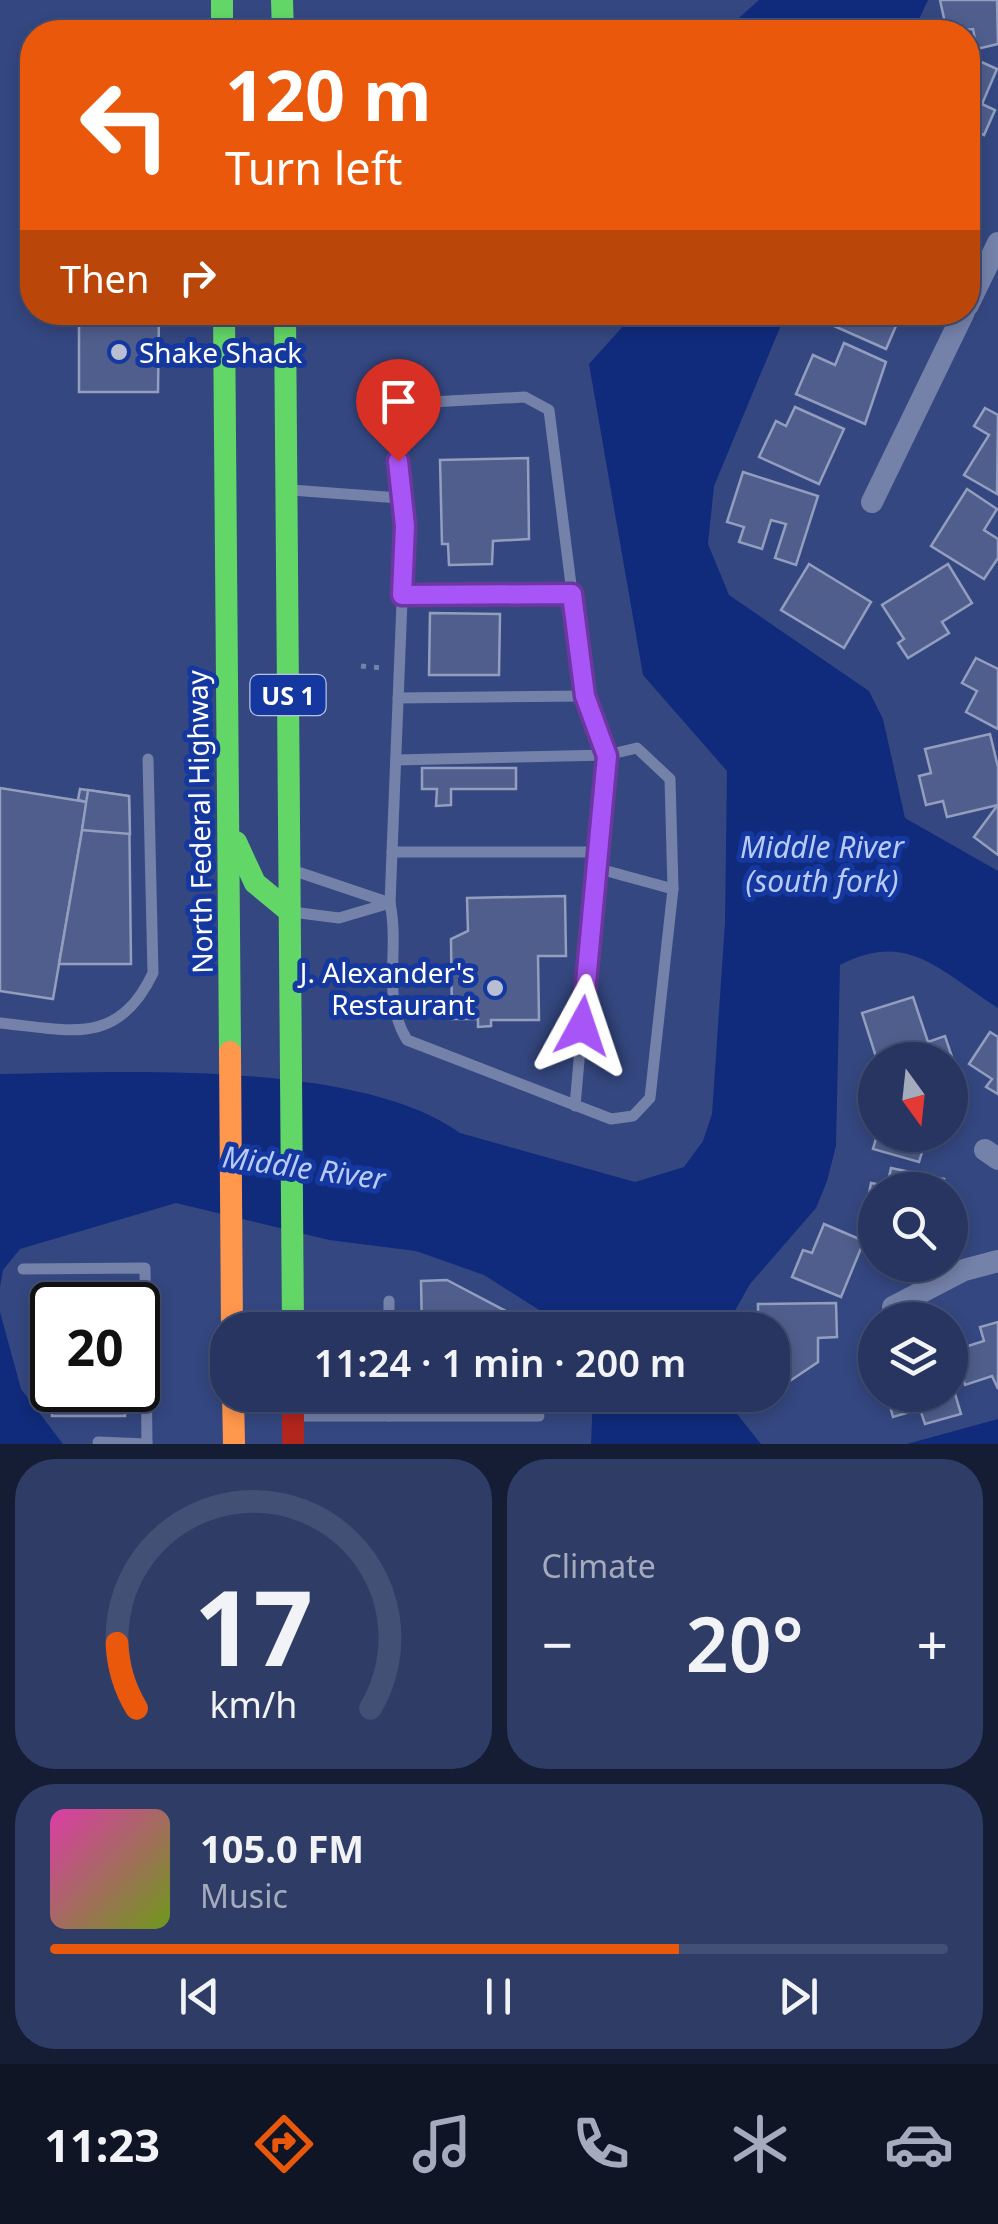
<!DOCTYPE html>
<html lang="en">
<head>
<meta charset="utf-8">
<style>
	:root { --surface:#273560; --page:#2f3d66; --text:#f1f3f6; --muted:#a4abbd; --line:#435075; --accent:#ea580c }
	body { margin:0; font-family:"Noto Sans",sans-serif; background:var(--page); color:var(--text); height:100vh; display:flex; flex-direction:column; font-size:38px; white-space:nowrap }
	* { box-sizing:border-box; margin:0 }
	p { font-size:32px; color:var(--muted) }
	.icon { flex:none; width:55px; height:55px; fill:none; stroke:currentColor; stroke-width:2; stroke-linecap:round; stroke-linejoin:round }
	.map { position:relative; height:1444px; overflow:hidden }
	.details { display:flex; flex-direction:column; gap:15px; padding:15px; background:#151d35; flex:1 }
	.details>* { flex:none }
	.banner { position:absolute; left:20px; top:20px; width:960px; height:305px; border-radius:40px; box-shadow:0 5px 15px #0003,0 0 0 2px var(--line); background:#ea580c; color:#fff; overflow:hidden }
	.needle { width:65px; rotate:165deg }
	.fabs { position:absolute; left:858px; top:1042px; display:grid; gap:20px }
	.fabs a { display:grid; place-items:center; width:110px; height:110px; border-radius:50%; background:var(--surface); box-shadow:0 5px 15px #0003,0 0 0 2px var(--line); font-size:50px }
	.speed { position:absolute; left:30px; top:1282px; display:flex; gap:20px; font-size:50px; font-weight:700; text-align:center }
	.speed>* { display:grid; place-content:center; width:130px; height:130px; border-radius:50%; background:var(--surface); box-shadow:0 5px 15px #0003,0 0 0 2px var(--line); line-height:1 }
	.speed .limit { border:5px solid #111; border-radius:15px; background:#fff; color:#111 }
	.pin { position:absolute; display:grid; place-items:center; width:85px; height:85px; color:#fff; margin:-102px -42px; border-radius:50% 50% 50% 0; rotate:-45deg; box-shadow:0 0 10px #0007 }
	.pin .icon { rotate:45deg }
	.me { position:absolute; width:110px; margin:-55px; rotate:5deg; stroke-linejoin:round; filter:drop-shadow(0 0 8px #0008) }
	.turn { display:flex; align-items:center; gap:35px; height:210px; padding:0 40px; font-size:45px }
	.turn .icon { width:130px; height:130px; stroke-width:2.5 }
	.turn b { display:block; font-size:70px; line-height:85px }
	.then { display:flex; align-items:center; height:95px; padding:0 40px; background:#0003; gap:20px; font-size:38px }
	.big { font-size:75px; font-weight:600; line-height:1.1 }
	.details .tile { flex:1; display:flex; flex-direction:column; justify-content:center; gap:15px; min-width:0; padding:0 35px; border-radius:40px; background:var(--page) }
	.details .dial { align-items:center; gap:0 }
	.dial svg { height:260px; overflow:visible; fill:none; stroke:var(--line); stroke-width:7; stroke-linecap:round; text-anchor:middle }
	.dial text { fill:var(--text); stroke:none }
	.song { display:flex; align-items:center; gap:30px }
	.cover { width:120px; height:120px; border-radius:15px; background:linear-gradient(135deg,hsl(320 70% 55%),hsl(80 70% 35%)) }
	.played { height:10px; border-radius:5px; background:linear-gradient(90deg,var(--accent) 70%,var(--line) 70%) }
	.keys { display:flex; justify-content:space-around; direction:ltr }
	.heat { display:flex; justify-content:space-between; align-items:center; font-size:55px; direction:ltr }
	.details .tiles { flex:1; display:grid; gap:15px; grid-template-columns:1fr 1fr }
	.tile:last-child { grid-column:span 2 }
	.trip { position:absolute; left:210px; top:1312px; width:580px; height:100px; border-radius:40px; background:var(--surface); box-shadow:0 5px 15px #0003,0 0 0 2px var(--line); font-weight:600; line-height:100px; text-align:center }
	.dock { display:flex; height:160px; justify-content:space-around; align-items:center; background:#101526; color:var(--muted) }
	.dock .icon { width:70px; height:70px }
	.dock .on { color:var(--accent) }
	.dock b { font-size:45px; color:var(--text) }
	.map>svg:first-child { display:block }
</style>
</head>
<body>
<div class="map">
<svg width="998" height="1444" viewBox="0 0 998 1444">
	<rect width="100%" height="100%" fill="#344780"/>
	<!-- water -->
	<g fill="#102b7c">
		<polygon points="759,0 928,0 913,32 730,32 731,25"/>
		<path d="M635,313H786L714,486L708,544L729,595L869,691L883,719L905,818L998,871V1008C941,972 908,929 840,965L836,1146L827,1181L816,1208L750,1284L724,1330H571L484,1275L416,1251L329,1240L176,1203L20,1249L3,1270L0,1287V1074C123,1072 359,1060 460,1133L635,1182L684,1167L703,1141L712,1114L725,923L727,771L643,675L589,364Z"/>
		<polygon points="0,1312 21,1389 63,1444 0,1444"/>
		<polygon points="593,1395 729,1395 733,1409 761,1444 591,1444"/>
		<polygon points="998,1419 998,1444 907,1444"/>
	</g>
	<!-- building -->
	<g fill="#4f5e8c" stroke="#939ebe" stroke-width="2.5">
		<polygon points="940,0 997,0 998,44 977,49 973,29 947,32"/>
		<polygon points="489,28 489,32 358,32 358,30"/>
		<polygon points="968,56 997,69 982,104 995,110 984,135 968,128"/>
		<polygon points="79,312 159,312 158,392 79,392"/>
		<polygon points="818,312 902,312 886,349 816,318"/>
		<polygon points="844,343 886,362 865,424 796,394 813,355 835,365"/>
		<polygon points="795,407 844,429 819,484 759,457 776,421 786,426"/>
		<polygon points="985,408 998,415 997,494 964,475 989,435 974,426"/>
		<polygon points="528,458 529,539 493,541 492,564 449,565 448,544 442,544 440,460"/>
		<polygon points="743,472 818,496 796,565 775,558 786,524 771,520 762,549 739,542 744,527 727,522"/>
		<polygon points="967,489 997,509 984,530 998,539 998,558 984,579 931,546"/>
		<polygon points="809,564 871,602 844,648 781,610"/>
		<polygon points="948,564 972,603 942,622 949,633 908,658 898,643 904,639 882,605"/>
		<polygon points="430,613 500,614 499,675 429,675"/>
		<polygon points="976,658 998,669 998,729 966,712 977,691 962,683"/>
		<polygon points="990,734 998,767 998,805 947,817 943,801 926,805 919,776 931,773 925,749"/>
		<polygon points="422,768 516,768 516,789 451,789 451,805 436,806 437,789 422,789"/>
		<polygon points="0,788 87,802 53,999 0,991"/>
		<polygon points="80,789 129,796 131,964 59,964 87,802 78,800"/>
		<polygon points="88,790 129,796 130,834 82,830"/>
		<polygon points="997,806 998,807 998,855 974,837"/>
		<polygon points="565,896 566,956 538,956 539,1020 491,1020 491,1026 478,1027 478,1019 452,1019 451,939 468,931 467,898"/>
		<polygon points="913,997 928,1042 945,1036 954,1063 877,1060 862,1013"/>
		<polygon points="990,1032 998,1037 998,1094 986,1087 992,1079 969,1064"/>
		<polygon points="877,1135 927,1136 919,1162 873,1149"/>
		<polygon points="891,1168 944,1179 941,1190 875,1190 875,1233 862,1230 871,1183 887,1186"/>
		<polygon points="824,1224 864,1241 841,1297 792,1277 803,1250 812,1253"/>
		<polygon points="447,1280 538,1328 540,1330 422,1330 421,1281"/>
		<polygon points="836,1303 837,1337 818,1338 818,1362 772,1393 772,1330 758,1330 758,1304"/>
		<polygon points="52,1309 52,1390 125,1390 125,1416 52,1416"/>
		<polygon points="998,1322 998,1389 992,1376 965,1385 955,1350 984,1341 980,1327"/>
		<polygon points="950,1377 961,1414 925,1424 920,1409 893,1417 887,1395 950,1395"/>
		<polygon points="446,1395 545,1395 545,1400 446,1402"/>
	</g>
	<g fill="none" stroke-linecap="round" stroke-linejoin="round">
		<!-- path -->
		<g stroke="#7481a9" stroke-width="5" stroke-dasharray="5 8" stroke-linecap="butt">
			<polyline points="361,666 383,668"/>
			<polyline points="212,1350 212,1374"/>
		</g>
		<!-- lane -->
		<g stroke="#7481a9" stroke-width="11">
			<path d="M291,490L399,498L405,526L390,903C400,952 381,998 407,1040L611,1119L633,1116L650,1098L673,889L596,868L575,1106"/>
			<polyline points="399,498 396,424 412,403 525,397 549,410 585,696 607,755 596,868"/>
			<polyline points="402,595 572,594"/>
			<polyline points="398,698 585,696"/>
			<polyline points="396,760 607,755 637,748 670,779 673,889"/>
			<polyline points="392,852 597,852"/>
			<polyline points="295,871 390,903"/>
			<polyline points="292,912 339,918 390,903"/>
			<path d="M0,1023C70,1030 118,1047 153,973L148,759"/>
			<polyline points="23,1269 145,1268 147,1444"/>
			<polyline points="389,1301 389,1330"/>
			<polyline points="389,1395 389,1416"/>
			<polyline points="298,1416 539,1416"/>
			<polyline points="98,1442 147,1444"/>
		</g>
		<!-- street -->
		<g stroke="#7481a9" stroke-width="22">
			<polyline points="968,305 998,243"/>
			<polyline points="872,502 964,312"/>
			<polyline points="985,1150 998,1159"/>
			<polyline points="893,1307 964,1270 998,1261"/>
		</g>
		<!-- fast -->
		<g stroke="#63d668" stroke-width="22">
			<polyline points="222,0 222,32"/>
			<polyline points="282,0 283,32"/>
			<polyline points="224,312 230,1052"/>
			<polyline points="285,312 293,1330"/>
			<polyline points="236,842 255,883 289,911"/>
		</g>
		<!-- slow -->
		<g stroke="#ff974d" stroke-width="22">
			<polyline points="230,1052 232,1330"/>
			<polyline points="233,1395 234,1444"/>
		</g>
		<!-- jam -->
		<polyline stroke="#b3261e" stroke-width="22" points="293,1395 293,1444"/>
	</g>
	<g fill="none" stroke-linecap="round" stroke-linejoin="round">
		<!-- route casing -->
		<g stroke="#6d37a1" stroke-width="25">
			<polyline id="route" points="398,461 405,526 402,595 572,594 585,696 607,756 582,1026"/>
		</g>
		<!-- route -->
		<use href="#route" stroke="#a855f7" stroke-width="18"/>
	</g>
	<!-- markers -->
	<g fill="#b8bfd3" stroke="#14389f" stroke-width="4">
		<circle cx="119" cy="352" r="10"/>
		<circle cx="495" cy="988" r="10"/>
	</g>
	<g text-anchor="middle" dominant-baseline="central" stroke-width="10" stroke-linejoin="round" paint-order="stroke">
		<!-- shield labels -->
		<rect fill="#14389f" stroke="#b8c3e2" stroke-width="2.5" x="250.5" y="675" width="75" height="40" rx="8"/>
		<g font-size="25" font-weight="bold" fill="#fff">
			<text x="288" y="695">US 1</text>
		</g>
		<!-- poi labels -->
		<g font-size="28" fill="#fff" stroke="#14389f" text-anchor="start">
			<text x="139" y="352">Shake Shack</text>
			<text x="475" y="972" text-anchor="end">J. Alexander's<tspan x="475" dy="32">Restaurant</tspan></text>
		</g>
		<!-- street labels -->
		<g font-size="28" fill="#fff" stroke="#14389f">
			<text transform="translate(199 822) rotate(-91)">North Federal Highway</text>
		</g>
		<!-- water labels -->
		<g font-size="30" font-style="italic" fill="#b9cbfa" stroke="#14389f">
			<text x="822" y="846">Middle River<tspan x="822" dy="34">(south fork)</tspan></text>
			<text transform="translate(304 1167) rotate(8)">Middle River</text>
		</g>
	</g>
</svg>
<div class="fabs">
<a><svg class="needle" viewBox="-14 -14 28 28"><path d="M0-13l5 13h-10z" fill="#e53935"/><path d="M0 13l5-13h-10z" fill="#a4abbd"/></svg></a>
<a><svg class="icon" aria-label="search" viewBox="0 0 24 24"><circle cx="10" cy="10" r="6"/><path d="M15 15l6 6"/></svg></a>
<a><svg class="icon" aria-label="layers" viewBox="0 0 24 24"><path d="M12 4l9 5-9 5-9-5zM3 14l9 5 9-5"/></svg></a>
</div>
<div class="speed"><div class="limit">20</div></div>
<div class="pin" style="left:398px;top:461px;background:#d93025"><svg class="icon" aria-label="arrive" viewBox="0 0 24 24"><path d="M6 21V4h12l-3 4 3 4H6"/></svg></div>
<svg class="me" style="left:582px;top:1026px" viewBox="-20 -20 40 40"><path d="M0-17L14 15 0 8-14 15z" fill="#a855f7" stroke="#fff" stroke-width="4"/></svg>
<div class="trip">11:24 · 1 min · 200 m</div>
<div class="banner">
<div class="turn"><svg class="icon" aria-label="left" viewBox="0 0 24 24"><path d="M17 20v-9H6M10 6l-5 5 5 5"/></svg><div><b>120 m</b>Turn left</div></div>
<div class="then">Then<svg class="icon" aria-label="right" viewBox="0 0 24 24"><path d="M7 20v-9h11M14 6l5 5-5 5"/></svg></div>
</div>
</div>
<section class="details">
<div class="tiles">
<div class="tile dial"><svg viewBox="0 0 100 80">
<path d="M14 69A42 42 0 1 1 86 69"/>
<path d="M14 69A42 42 0 0 1 8 49" stroke="#ea580c"/>
<text x="50" y="56" font-size="32" font-weight="700">17</text>
<text x="50" y="72" font-size="11">km/h</text>
</svg></div>
<div class="tile"><p>Climate</p>
<div class="heat"><a>−</a><b class="big">20°</b><a>+</a></div>
</div>
<div class="tile">
<div class="song"><i class="cover"></i><div><b>105.0 FM</b><p>Music</p></div></div>
<div class="played"></div>
<div class="keys"><svg class="icon" aria-label="previous" viewBox="0 0 24 24"><path d="M18 5L8 12l10 7zM5 5v14"/></svg><svg class="icon" aria-label="pause" viewBox="0 0 24 24"><path d="M8 5v14M16 5v14"/></svg><svg class="icon" aria-label="next" viewBox="0 0 24 24"><path d="M6 5l10 7-10 7zM19 5v14"/></svg></div>
</div>
</div>
</section>
<nav class="dock">
<b>11:23</b>
<svg class="icon on" aria-label="directions" viewBox="0 0 24 24"><path d="M12 3l9 9-9 9-9-9zM9 14v-3h6M13 9l2 2-2 2"/></svg>
<svg class="icon" aria-label="music" viewBox="0 0 24 24"><path d="M9 18V5l10-2v13"/><circle cx="6" cy="18" r="3"/><circle cx="16" cy="16" r="3"/></svg>
<svg class="icon" aria-label="phone" viewBox="0 0 24 24"><path d="M5 4h4l2 5-3 2q2 4 5 5l2-3 5 2v4C11 20 4 13 5 4z"/></svg>
<svg class="icon" aria-label="climate" viewBox="0 0 24 24"><path d="M12 3v18M4 7l16 10M4 17L20 7"/></svg>
<svg class="icon" aria-label="car" viewBox="0 0 24 24"><path d="M5 17H2v-5l4-1 3-4h7l3 4 3 1v5h-3M9 17h6M6 11h13"/><circle cx="7" cy="17" r="2"/><circle cx="17" cy="17" r="2"/></svg>
</nav>
</body>
</html>
